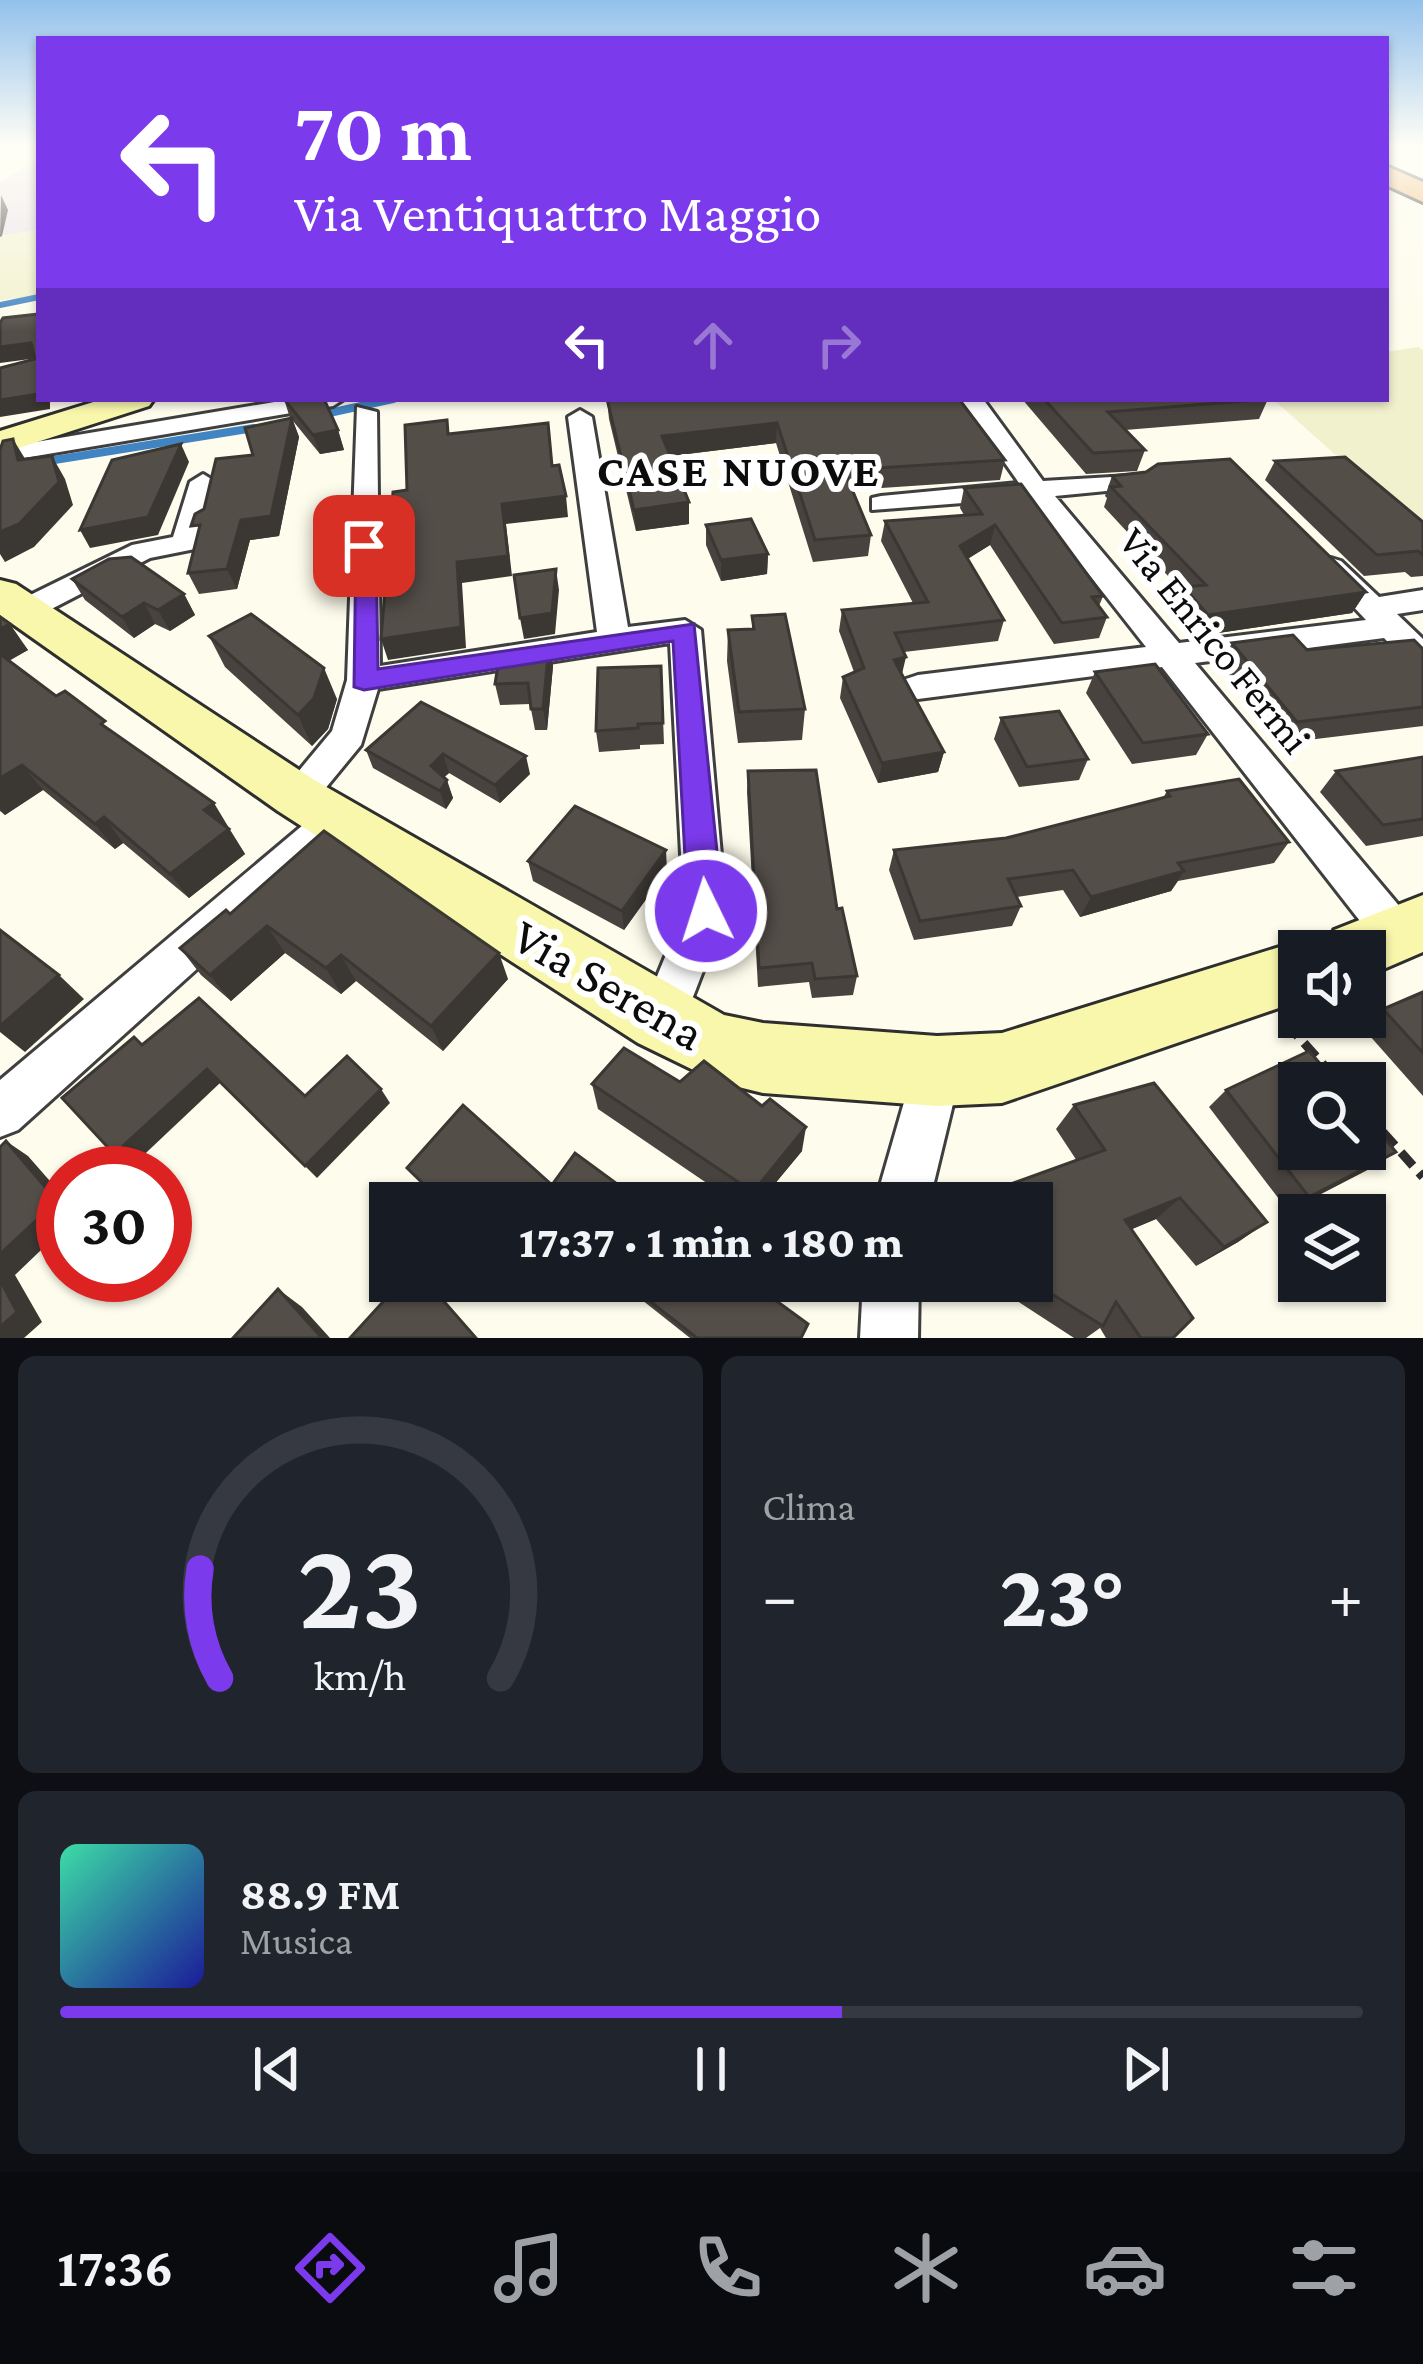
<!DOCTYPE html>
<html lang="it">
<head>
<meta charset="utf-8">
<style>
	:root { --surface:#171b24; --page:#20242c; --text:#f1f3f6; --muted:#9ea1a6; --line:#363941; --accent:#7c3aed }
	body { margin:0; font-family:"Crimson Pro",serif; background:var(--page); color:var(--text); height:100vh; display:flex; flex-direction:column; font-size:45px; white-space:nowrap }
	* { box-sizing:border-box; margin:0 }
	p { font-size:39px; color:var(--muted) }
	.icon { flex:none; width:66px; height:66px; fill:none; stroke:currentColor; stroke-width:2; stroke-linecap:round; stroke-linejoin:round }
	.map { position:relative; height:1338px; overflow:hidden }
	.details { display:flex; flex-direction:column; gap:18px; padding:18px; background:#0d0f14; flex:1 }
	.details>* { flex:none }
	.guide { position:absolute; left:36px; top:36px; width:1353px; height:366px; border-radius:0px; box-shadow:0 3px 9px #0004; background:#7c3aed; color:#fff; overflow:hidden }
	.controls { position:absolute; left:1278px; top:930px; display:grid; gap:24px }
	.controls a { display:grid; place-items:center; width:108px; height:108px; border-radius:0px; background:var(--surface); box-shadow:0 3px 9px #0004; font-size:60px }
	.speed { position:absolute; left:36px; top:1146px; display:flex; gap:24px; font-size:60px; font-weight:700; text-align:center }
	.speed>* { display:grid; place-content:center; width:156px; height:156px; border-radius:50%; background:var(--surface); box-shadow:0 3px 9px #0004; line-height:1 }
	.speed .limit { border:18px solid #d22; background:#fff; color:#111 }
	.pin { position:absolute; display:grid; place-items:center; width:102px; height:102px; color:#fff; margin:-51px; border-radius:24px; box-shadow:0 6px 18px #0006 }
	.me { position:absolute; width:132px; margin:-66px; rotate:356deg; stroke-linejoin:round; filter:drop-shadow(0 0 9px #0008) }
	.turn { display:flex; align-items:center; gap:42px; height:252px; padding:0 60px; font-size:54px }
	.turn .icon { width:156px; height:156px; stroke-width:2.5 }
	.turn b { display:block; font-size:84px; line-height:102px }
	.lanes { display:flex; align-items:center; height:114px; padding:0 60px; background:#0003; justify-content:center; gap:60px; direction:ltr }
	.lanes .off { opacity:.35 }
	.big { font-size:90px; font-weight:800; line-height:1.1 }
	.details .card { flex:1; display:flex; flex-direction:column; justify-content:center; gap:18px; min-width:0; padding:0 42px; border-radius:18px; background:var(--page) }
	.details .dial { align-items:center; gap:0 }
	.dial svg { height:312px; overflow:visible; fill:none; stroke:var(--line); stroke-width:7; stroke-linecap:round; text-anchor:middle }
	.dial text { fill:var(--text); stroke:none }
	.song { display:flex; align-items:center; gap:36px }
	.cover { width:144px; height:144px; border-radius:18px; background:linear-gradient(135deg,hsl(160 70% 55%),hsl(240 70% 35%)) }
	.played { height:12px; border-radius:6px; background:linear-gradient(90deg,var(--accent) 60%,var(--line) 60%) }
	.keys { display:flex; justify-content:space-around; direction:ltr }
	.heat { display:flex; justify-content:space-between; align-items:center; font-size:66px; direction:ltr }
	.details .tiles { flex:1; display:grid; gap:18px; grid-template-columns:1fr 1fr }
	.card:last-child { grid-column:span 2 }
	.trip { position:absolute; left:369px; top:1182px; width:684px; height:120px; border-radius:0px; background:var(--surface); box-shadow:0 3px 9px #0004; font-weight:800; line-height:120px; text-align:center }
	.dock { display:flex; height:192px; justify-content:space-around; align-items:center; background:#090b0e; color:var(--muted) }
	.dock .icon { width:84px; height:84px }
	.dock .active { color:var(--accent) }
	.dock b { font-size:54px; color:var(--text) }
	.map>svg:first-child { display:block }
</style>
</head>
<body>
<div class="map">
<svg width="1423" height="1338" viewBox="0 0 1423 1338">
	<rect width="100%" height="100%" fill="#fefcec"/>
	<!-- industrial -->
	<polygon fill="#eae0ea" points="39,158 39,230 0,236 0,183"/>
	<!-- farmland -->
	<g fill="#f2f1ce">
		<polygon points="39,230 39,296 0,300 0,236"/>
		<polygon points="1418,347 1423,350 1423,533 1273,399 1386,399 1386,352"/>
	</g>
	<g fill="none" stroke-linecap="round" stroke-linejoin="round">
		<!-- stream-far1 -->
		<polyline stroke="#4184c3" stroke-width="6" points="0,305 39,297"/>
		<!-- stream -->
		<g stroke="#4184c3" stroke-width="8">
			<polyline points="320,415 393,399"/>
			<polyline points="42,462 254,428"/>
		</g>
		<!-- street casing -->
		<g stroke="#3f3f3f" stroke-width="6">
			<g id="street">
				<polygon points="292,399 344,399 333,406 0,462 0,448"/>
				<polygon points="960,399 983,399 1043,481 1146,475 1146,485 1137,488 1055,496 1179,643 1366,620 1316,567 1331,558 1341,561 1379,597 1423,590 1423,610 1397,614 1423,639 1423,669 1411,666 1384,638 1195,663 1411,920 1417,934 1411,948 1396,953 1381,948 1162,667 918,699 906,695 901,687 906,679 918,675 1146,647 1029,498 872,510 872,498 881,496 1019,483"/>
				<polygon points="357,407 377,412 380,666 597,632 568,417 580,410 592,417 628,627 685,620 701,630 726,911 678,1036 662,1042 646,1036 639,1020 684,911 670,643 378,689 361,745 310,807 297,811 284,807 278,796 332,731 347,680"/>
				<polygon points="203,474 216,482 195,549 150,558 36,617 14,617 10,610 14,603 132,545 173,537 190,482"/>
				<polygon points="336,804 350,809 355,820 350,831 18,1130 0,1137 0,1080 322,809"/>
				<polygon points="937,1047 954,1054 961,1071 929,1203 875,1203 913,1071 920,1054"/>
				<polygon points="863,1281 919,1281 918,1338 860,1338"/>
			</g>
		</g>
		<!-- secondary casing -->
		<g stroke="#2e2e2e" stroke-width="6">
			<g id="secondary">
				<polygon points="103,399 154,399 149,406 0,454 0,431"/>
				<polygon points="0,580 16,584 316,781 724,1015 763,1023 937,1036 1002,1033 1299,941 1322,951 1299,951 1299,1001 1002,1103 937,1106 763,1093 718,1082 638,1043 278,811 0,615"/>
				<polygon points="1423,895 1423,952 1365,977 1365,951 1324,951 1334,930"/>
			</g>
		</g>
		<!-- highway casing -->
		<g stroke="#1d1d1d" stroke-width="6">
			<polygon id="highway" points="1386,166 1423,182 1423,202 1386,185"/>
		</g>
		<!-- path -->
		<g stroke="#2e2e2e" stroke-width="9" stroke-dasharray="18 9" stroke-linecap="butt">
			<polyline points="1286,1023 1340,1083"/>
			<polyline points="1365,1112 1423,1177"/>
		</g>
		<!-- street -->
		<use href="#street" fill="#fff" fill-rule="evenodd"/>
		<!-- secondary -->
		<use href="#secondary" fill="#f9f7ac" fill-rule="evenodd"/>
		<!-- highway -->
		<use href="#highway" fill="#eaaa5e" fill-rule="evenodd"/>
	</g>
	<!-- wall -->
	<g fill="#48433f">
		<polygon points="284,399 338,430 344,450 320,454 293,421 299,437 279,536 250,540 237,589 199,594 188,573 204,509 253,455 290,418"/>
		<polygon points="607,399 1005,460 1000,480 852,490 871,535 868,556 813,562 776,443 670,456 689,524 636,531 609,419"/>
		<polygon points="1022,399 1268,399 1259,419 1125,430 1145,450 1137,471 1086,474"/>
		<polygon points="1275,461 1423,522 1423,576 1411,577 1405,572 1364,576 1265,480"/>
		<polygon points="1112,476 1366,592 1352,613 1198,636 1174,608 1182,591 1104,507 1107,498 1105,496"/>
		<polygon points="964,488 1103,596 1099,606 1107,617 1099,638 1054,644 990,545 967,559 1004,620 998,641 904,652 902,675 944,752 938,772 878,783 840,698 843,677 854,672 839,631 842,610 913,603 881,541 885,521 964,515 960,508"/>
		<polygon points="706,525 768,554 767,574 721,581 706,545"/>
		<polygon points="72,579 184,594 195,615 170,631 155,624 134,638 85,600"/>
		<polygon points="752,616 805,709 802,740 738,743 727,661 728,630 752,629"/>
		<polygon points="0,617 28,650 9,661 56,696 113,732 229,828 245,854 189,898 123,843 115,849 43,790 5,815 0,811"/>
		<polygon points="209,636 337,699 328,729 312,746 225,667"/>
		<polygon points="1232,643 1307,650 1423,649 1423,726 1283,743 1221,664"/>
		<polygon points="549,645 553,666 547,730 535,730 530,704 500,705 495,684"/>
		<polygon points="661,666 664,744 640,745 640,749 599,752 596,731"/>
		<polygon points="1095,672 1208,734 1196,755 1132,764 1086,693"/>
		<polygon points="421,702 530,774 500,803 449,773 444,777 453,798 446,809 373,768 366,750"/>
		<polygon points="1001,718 1088,759 1079,780 1019,787 994,739"/>
		<polygon points="1423,757 1423,836 1366,846 1320,792 1336,771"/>
		<polygon points="748,771 837,909 857,976 853,995 812,998 809,982 758,987 747,792"/>
		<polygon points="1167,791 1289,842 1274,863 1178,881 1171,891 1080,917 1063,890 1017,897 1021,906 1012,926 914,940 889,870 894,850 1006,838 1163,798"/>
		<polygon points="528,861 667,870 624,930 533,881"/>
		<polygon points="230,914 508,979 443,1051 356,981 341,994 285,953 231,1001 201,975 180,948"/>
		<polygon points="1423,992 1423,1096 1362,1027 1383,1009"/>
		<polygon points="680,1082 802,1151 759,1203 736,1203 598,1109 592,1084"/>
		<polygon points="1226,1090 1373,1167 1288,1211 1209,1107"/>
		<polygon points="1074,1105 1267,1222 1238,1242 1196,1266 1156,1219 1132,1229 1173,1338 1106,1338 1100,1328 1086,1338 1074,1338 1005,1293 998,1281 1032,1281 1032,1203 993,1203 1005,1186 1077,1161 1056,1129"/>
		<polygon points="407,1168 552,1185 643,1203 518,1203 507,1194 500,1203 440,1203"/>
		<polygon points="618,1281 749,1281 802,1338 690,1338"/>
	</g>
	<!-- shaded-wall -->
	<g fill="#3b3733">
		<polygon points="1,195 8,210 2,236 0,237"/>
		<polygon points="31,343 38,358 0,363 0,347"/>
		<polygon points="39,394 39,399 63,399 62,401 50,402 50,409 0,417 0,400"/>
		<polygon points="292,418 299,437 279,536 250,540 237,589 227,569 241,520"/>
		<polygon points="777,423 776,443 663,457 662,436"/>
		<polygon points="338,430 344,450 320,454 313,435"/>
		<polygon points="13,439 27,462 18,460"/>
		<polygon points="181,444 189,462 158,535 90,548 80,530"/>
		<polygon points="52,456 65,479 73,505 34,547 5,562 0,554 0,532"/>
		<polygon points="566,496 568,517 506,524 512,576 462,583 466,648 388,660 381,639 502,504"/>
		<polygon points="689,502 689,524 636,531 634,510"/>
		<polygon points="995,525 990,545 955,567 960,546"/>
		<polygon points="768,554 767,574 721,581 721,560"/>
		<polygon points="556,569 559,590 555,634 524,639 520,618"/>
		<polygon points="1366,592 1352,613 1198,636 1208,615"/>
		<polygon points="184,594 195,615 170,631 158,610"/>
		<polygon points="144,603 155,624 134,638 122,617"/>
		<polygon points="10,624 28,650 0,665 0,629"/>
		<polygon points="549,645 553,666 547,730 543,709"/>
		<polygon points="906,657 901,678 894,660"/>
		<polygon points="324,668 337,699 328,729 312,746 298,715"/>
		<polygon points="944,752 938,772 878,783 882,763"/>
		<polygon points="443,754 449,773 437,784 431,766"/>
		<polygon points="526,756 530,774 500,803 495,785"/>
		<polygon points="22,765 43,790 5,815 0,809 0,778"/>
		<polygon points="447,780 453,798 446,809 440,791"/>
		<polygon points="214,803 229,828 220,835 204,810"/>
		<polygon points="104,817 123,843 115,849 95,824"/>
		<polygon points="229,829 245,854 189,898 170,874"/>
		<polygon points="666,850 667,870 624,930 622,911"/>
		<polygon points="1184,871 1171,891 1080,917 1091,897"/>
		<polygon points="267,926 285,953 231,1001 210,975"/>
		<polygon points="499,953 508,979 443,1051 431,1026"/>
		<polygon points="341,955 356,981 341,994 326,968"/>
		<polygon points="59,975 84,999 25,1052 0,1032 0,1026"/>
		<polygon points="207,1069 220,1083 131,1167 114,1154"/>
		<polygon points="381,1089 390,1103 317,1178 305,1166"/>
		<polygon points="806,1127 802,1151 759,1203 752,1203 753,1192"/>
		<polygon points="6,1141 28,1156 63,1196 63,1229 15,1275 42,1322 24,1338 0,1338 0,1254"/>
		<polygon points="1396,1152 1373,1167 1288,1211 1309,1197"/>
		<polygon points="504,1187 507,1194 500,1203 491,1203"/>
		<polygon points="1180,1198 1156,1219 1104,1241 1125,1220"/>
		<polygon points="1267,1222 1238,1242 1196,1266 1224,1247"/>
		<polygon points="278,1289 302,1307 330,1338 322,1338"/>
	</g>
	<!-- building -->
	<g fill="#544e49" stroke="#3b3733" stroke-width="3">
		<polygon points="39,314 39,394 0,400 0,368 35,359 31,343 0,347 0,323 3,318"/>
		<polygon points="284,399 324,399 338,430 313,435"/>
		<polygon points="607,399 959,399 1005,460 844,470 871,535 815,540 777,423 662,436 689,502 634,510"/>
		<polygon points="1044,399 1268,399 1108,412 1145,450 1093,453"/>
		<polygon points="292,418 271,516 241,520 227,569 188,573 200,525 191,526 195,514 204,509 216,459 253,455 245,428"/>
		<polygon points="447,420 448,434 548,423 552,466 559,465 566,496 502,504 508,556 457,562 461,627 381,639 393,492 407,490 405,425"/>
		<polygon points="13,439 18,460 52,456 59,482 19,524 0,532 0,450 3,441"/>
		<polygon points="181,444 148,517 80,530 112,460"/>
		<polygon points="1345,457 1423,522 1423,555 1418,551 1377,555 1275,461"/>
		<polygon points="1230,459 1366,592 1208,615 1184,587 1206,585 1111,487 1121,486 1112,476 1146,472 1158,464"/>
		<polygon points="1021,484 1103,596 1092,597 1107,617 1062,623 995,525 960,546 1004,620 895,633 906,657 894,660 944,752 882,763 843,677 864,668 842,610 928,602 885,521 982,514 964,488"/>
		<polygon points="751,519 768,554 721,560 706,525"/>
		<polygon points="131,557 184,594 158,610 144,603 122,617 72,579 109,559"/>
		<polygon points="556,569 552,613 520,618 514,575"/>
		<polygon points="251,614 324,668 314,698 298,715 209,636"/>
		<polygon points="785,614 805,709 739,712 728,630 754,629 752,616"/>
		<polygon points="0,617 10,624 0,629"/>
		<polygon points="1293,635 1307,650 1414,640 1423,649 1423,707 1297,722 1232,643"/>
		<polygon points="549,645 543,709 531,709 528,683 495,684 500,653"/>
		<polygon points="0,654 56,696 65,691 105,721 101,724 214,803 204,810 229,829 170,874 104,817 95,824 22,765 0,778"/>
		<polygon points="1155,664 1208,734 1143,743 1095,672"/>
		<polygon points="661,666 663,723 638,724 638,728 596,731 598,668"/>
		<polygon points="421,702 526,756 495,785 443,754 431,766 447,780 440,791 366,750"/>
		<polygon points="1059,711 1088,759 1027,767 1001,718"/>
		<polygon points="1423,757 1423,819 1383,825 1336,771"/>
		<polygon points="816,770 837,909 842,908 857,976 815,979 812,963 759,968 748,771"/>
		<polygon points="1239,779 1289,842 1178,863 1184,871 1091,897 1073,870 1008,879 1021,906 920,921 894,850 1006,838 1170,796 1167,791"/>
		<polygon points="575,806 666,850 622,911 528,861"/>
		<polygon points="324,831 499,953 431,1026 341,955 326,968 267,926 210,975 180,948 226,910 230,914"/>
		<polygon points="0,930 59,975 0,1026"/>
		<polygon points="1423,992 1423,1053 1383,1009"/>
		<polygon points="199,998 305,1096 347,1056 381,1089 305,1166 207,1069 114,1154 62,1098 134,1037 142,1045"/>
		<polygon points="624,1048 680,1082 704,1061 762,1106 770,1099 806,1127 753,1192 592,1084"/>
		<polygon points="1309,1051 1337,1083 1299,1083 1299,1149 1365,1149 1365,1115 1396,1152 1309,1197 1226,1090"/>
		<polygon points="1154,1083 1267,1222 1224,1247 1180,1198 1125,1220 1193,1318 1173,1338 1141,1338 1116,1302 1103,1326 1031,1281 1032,1203 1005,1203 1007,1201 1005,1186 1105,1150 1074,1105"/>
		<polygon points="463,1105 552,1185 575,1153 643,1203 524,1203 504,1187 491,1203 443,1203 407,1168"/>
		<polygon points="6,1141 57,1201 0,1254 0,1147"/>
		<polygon points="0,1280 17,1312 0,1327"/>
		<polygon points="402,1281 426,1281 476,1338 350,1338"/>
		<polygon points="624,1281 749,1281 808,1324 801,1338 697,1338"/>
		<polygon points="278,1289 322,1338 233,1338"/>
	</g>
	<!-- sky -->
	<linearGradient id="sky" x2="0" y2="1"><stop stop-color="#93c1ec"/><stop offset="0.44" stop-color="#fffef6"/><stop offset="1" stop-color="#fffef6" stop-opacity="0"/></linearGradient>
	<rect width="1423" height="332" fill="url(#sky)"/>
	<!-- route -->
	<polygon fill="#7c3aed" stroke="#51269a" stroke-width="3" points="356,541 376,546 378,669 694,624 723,911 718,922 706,927 693,922 688,911 673,641 364,690 354,687"/>
	<g text-anchor="middle" dominant-baseline="central" stroke-width="12" stroke-linejoin="round" paint-order="stroke">
		<!-- street labels -->
		<g font-size="42" fill="#0c0c0c" stroke="#fff">
			<text transform="translate(1215 640) rotate(51)">Via Enrico Fermi</text>
		</g>
		<!-- far-district labels -->
		<g font-size="45" font-weight="bold" letter-spacing="3" fill="#0c0c0c" stroke="#fff">
			<text x="739" y="471">CASE NUOVE</text>
		</g>
		<!-- near-street labels -->
		<g font-size="51" fill="#0c0c0c" stroke="#fff">
			<text transform="translate(609 984) rotate(30)">Via Serena</text>
		</g>
	</g>
</svg>
<div class="controls">
<a><svg class="icon" aria-label="sound" viewBox="0 0 24 24"><path d="M4 9h4l5-4v14l-5-4H4zM17 9q2 3 0 6"/></svg></a>
<a><svg class="icon" aria-label="search" viewBox="0 0 24 24"><circle cx="10" cy="10" r="6"/><path d="M15 15l6 6"/></svg></a>
<a><svg class="icon" aria-label="layers" viewBox="0 0 24 24"><path d="M12 4l9 5-9 5-9-5zM3 14l9 5 9-5"/></svg></a>
</div>
<div class="speed"><div class="limit">30</div></div>
<div class="pin" style="left:364px;top:546px;background:#d93025"><svg class="icon" aria-label="arrive" viewBox="0 0 24 24"><path d="M6 21V4h12l-3 4 3 4H6"/></svg></div>
<svg class="me" style="left:706px;top:911px" viewBox="-20 -20 40 40"><circle r="17" fill="#7c3aed" stroke="#fff" stroke-width="3"/><path d="M0-11L8 9 0 5-8 9z" fill="#fff"/></svg>
<div class="trip">17:37 · 1 min · 180 m</div>
<div class="guide">
<div class="turn"><svg class="icon" aria-label="left" viewBox="0 0 24 24"><path d="M17 20v-9H6M10 6l-5 5 5 5"/></svg><div><b>70 m</b>Via Ventiquattro Maggio</div></div>
<div class="lanes"><svg class="icon" aria-label="left" viewBox="0 0 24 24"><path d="M17 20v-9H6M10 6l-5 5 5 5"/></svg><svg class="icon off" aria-label="ahead" viewBox="0 0 24 24"><path d="M12 20V5M6 11l6-6 6 6"/></svg><svg class="icon off" aria-label="right" viewBox="0 0 24 24"><path d="M7 20v-9h11M14 6l5 5-5 5"/></svg></div>
</div>
</div>
<section class="details">
<div class="tiles">
<div class="card dial"><svg viewBox="0 0 100 80">
<path d="M14 69A42 42 0 1 1 86 69"/>
<path d="M14 69A42 42 0 0 1 9 41" stroke="#7c3aed"/>
<text x="50" y="56" font-size="32" font-weight="700">23</text>
<text x="50" y="72" font-size="11">km/h</text>
</svg></div>
<div class="card"><p>Clima</p>
<div class="heat"><a>−</a><b class="big">23°</b><a>+</a></div>
</div>
<div class="card">
<div class="song"><i class="cover"></i><div><b>88.9 FM</b><p>Musica</p></div></div>
<div class="played"></div>
<div class="keys"><svg class="icon" aria-label="previous" viewBox="0 0 24 24"><path d="M18 5L8 12l10 7zM5 5v14"/></svg><svg class="icon" aria-label="pause" viewBox="0 0 24 24"><path d="M8 5v14M16 5v14"/></svg><svg class="icon" aria-label="next" viewBox="0 0 24 24"><path d="M6 5l10 7-10 7zM19 5v14"/></svg></div>
</div>
</div>
</section>
<nav class="dock">
<b>17:36</b>
<svg class="icon active" aria-label="directions" viewBox="0 0 24 24"><path d="M12 3l9 9-9 9-9-9zM9 14v-3h6M13 9l2 2-2 2"/></svg>
<svg class="icon" aria-label="music" viewBox="0 0 24 24"><path d="M9 18V5l10-2v13"/><circle cx="6" cy="18" r="3"/><circle cx="16" cy="16" r="3"/></svg>
<svg class="icon" aria-label="phone" viewBox="0 0 24 24"><path d="M5 4h4l2 5-3 2q2 4 5 5l2-3 5 2v4C11 20 4 13 5 4z"/></svg>
<svg class="icon" aria-label="climate" viewBox="0 0 24 24"><path d="M12 3v18M4 7l16 10M4 17L20 7"/></svg>
<svg class="icon" aria-label="car" viewBox="0 0 24 24"><path d="M5 17H2v-5l4-1 3-4h7l3 4 3 1v5h-3M9 17h6M6 11h13"/><circle cx="7" cy="17" r="2"/><circle cx="17" cy="17" r="2"/></svg>
<svg class="icon" aria-label="filters" viewBox="0 0 24 24"><path d="M4 7h16M4 17h16"/><circle cx="9" cy="7" r="2"/><circle cx="15" cy="17" r="2"/></svg>
</nav>
</body>
</html>
